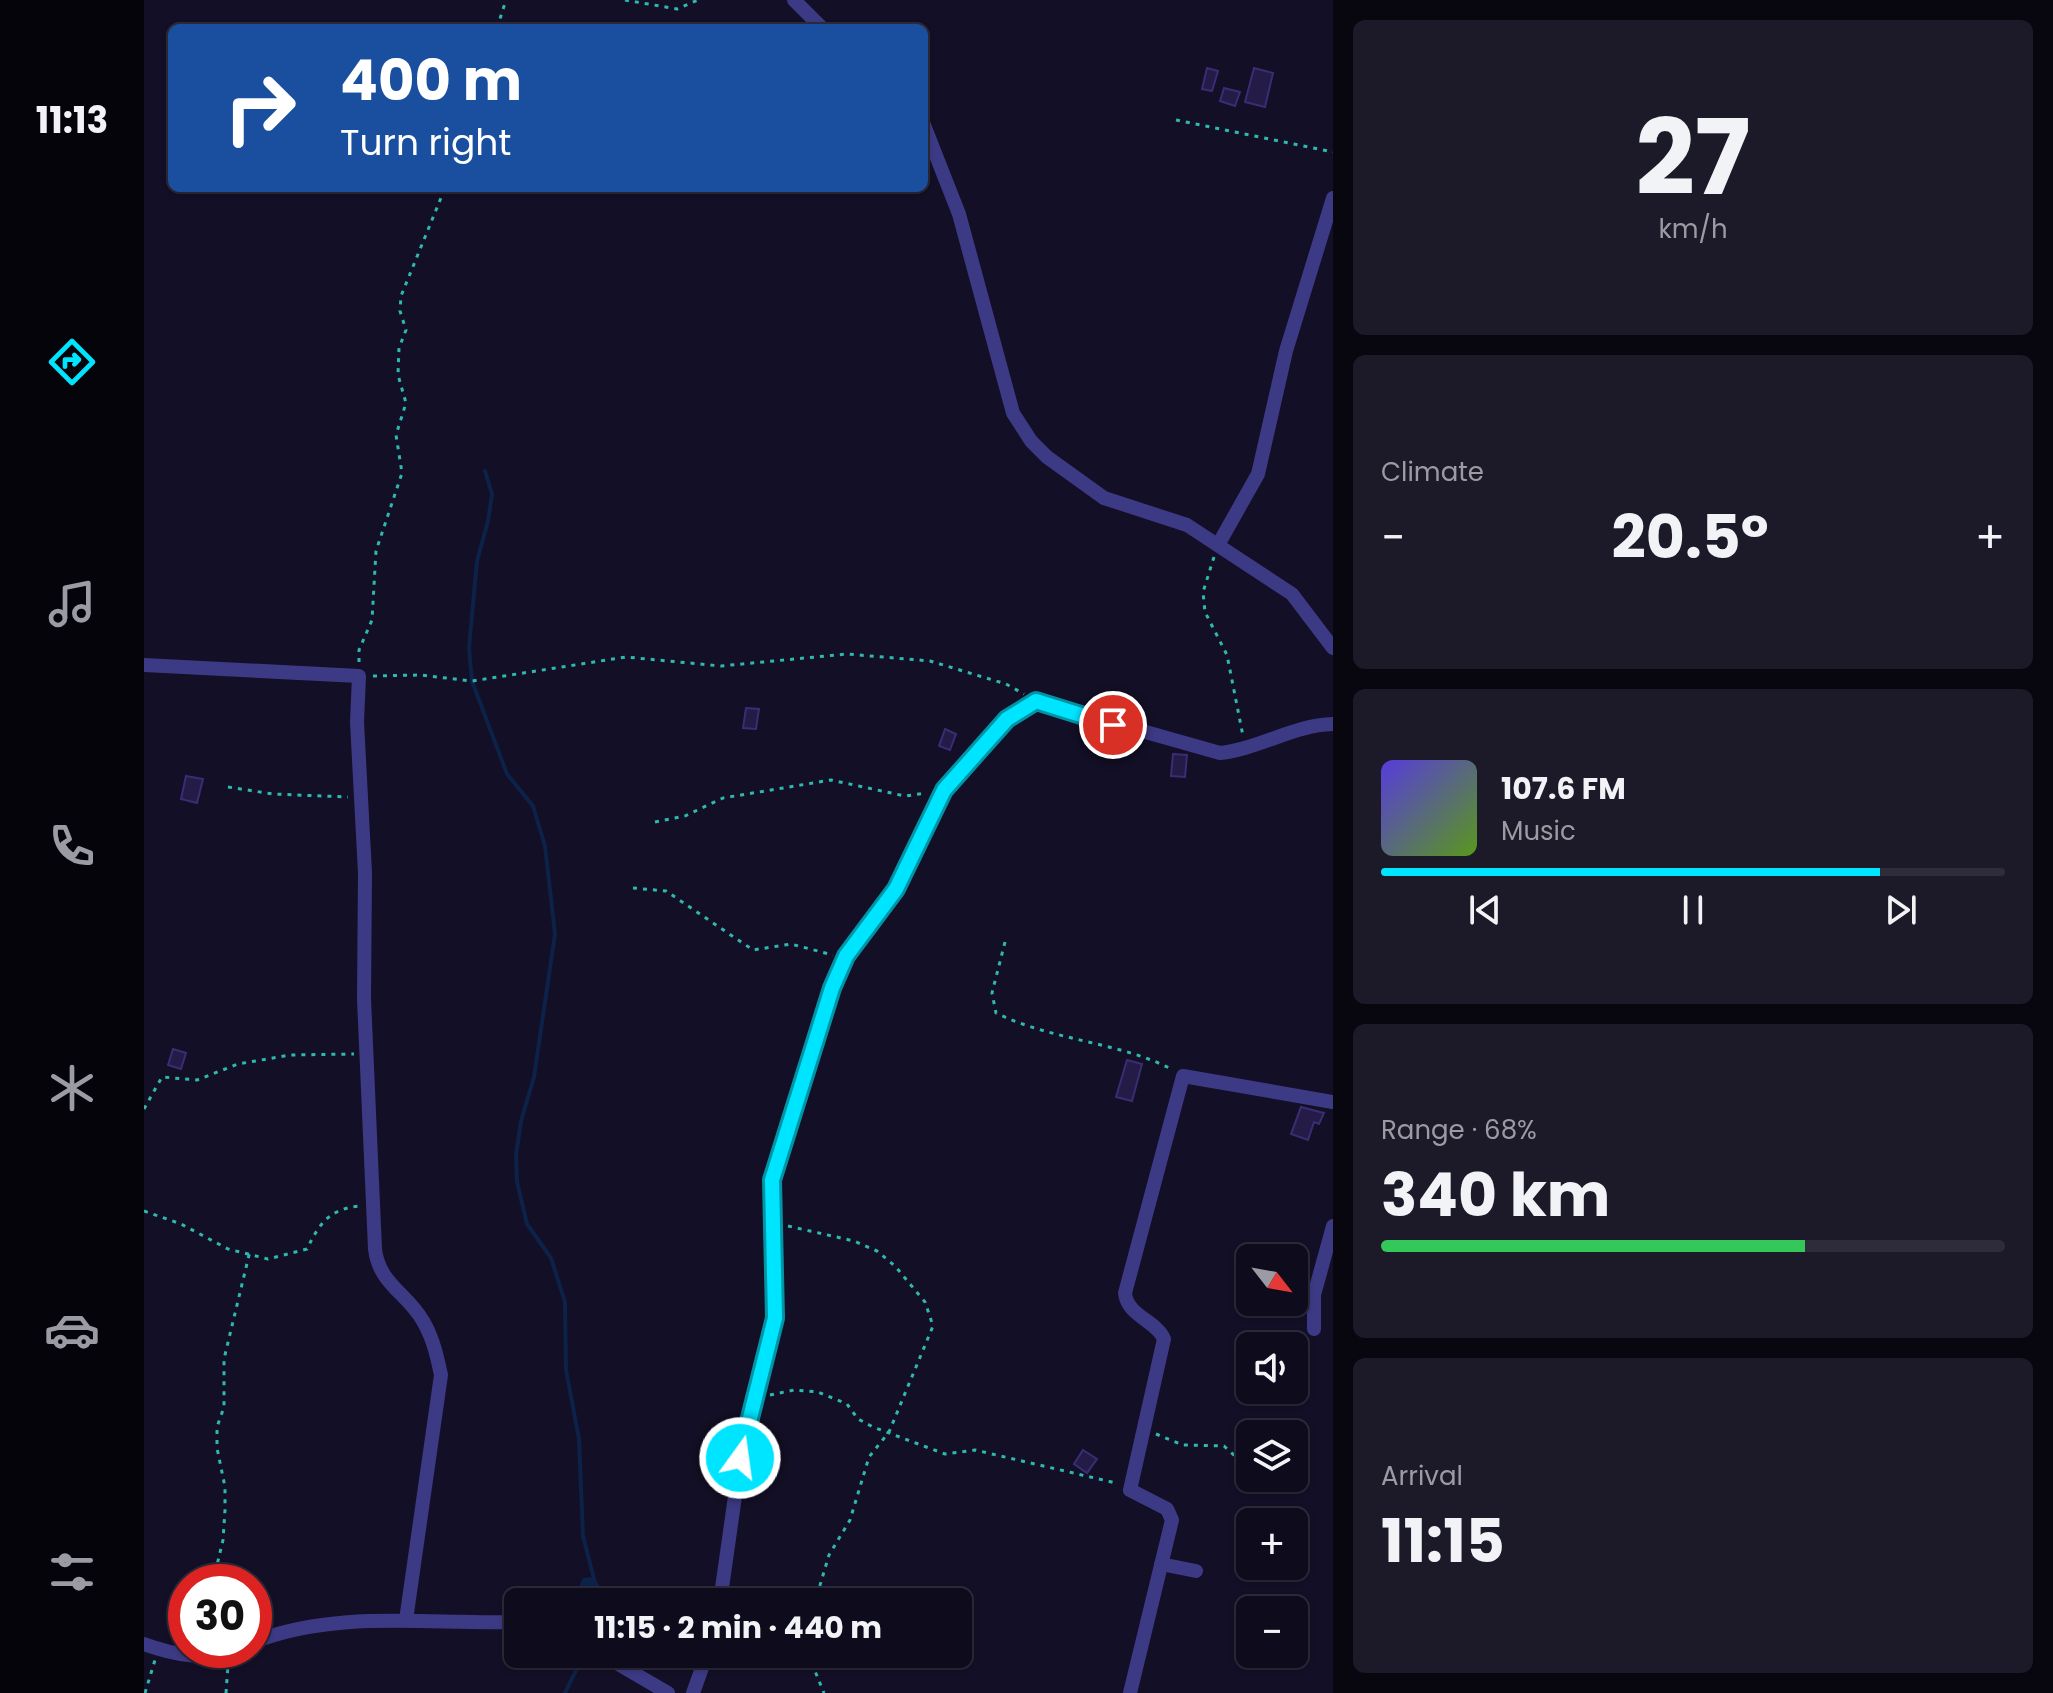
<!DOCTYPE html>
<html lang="en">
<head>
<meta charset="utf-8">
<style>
	:root { --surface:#0e0b1c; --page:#1c1929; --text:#f1f3f6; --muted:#9b9ba3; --line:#2e2b3b; --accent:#00e5ff }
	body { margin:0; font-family:Poppins,sans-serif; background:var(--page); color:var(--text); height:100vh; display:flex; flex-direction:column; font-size:30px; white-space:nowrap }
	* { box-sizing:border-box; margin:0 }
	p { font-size:26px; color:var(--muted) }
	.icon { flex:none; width:44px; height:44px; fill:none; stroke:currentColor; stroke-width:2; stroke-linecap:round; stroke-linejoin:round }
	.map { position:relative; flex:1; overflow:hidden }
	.panel { display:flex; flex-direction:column; gap:20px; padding:20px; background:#08060f; width:720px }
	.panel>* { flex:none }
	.banner { position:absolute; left:24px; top:24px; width:760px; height:168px; border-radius:12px; box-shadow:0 2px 6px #0004,0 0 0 2px var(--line); background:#1a4fa0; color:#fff; overflow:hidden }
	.needle { width:52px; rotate:121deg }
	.controls { position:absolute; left:1092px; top:1244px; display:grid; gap:16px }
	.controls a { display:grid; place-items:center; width:72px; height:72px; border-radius:12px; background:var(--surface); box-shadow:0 2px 6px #0004,0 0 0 2px var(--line); font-size:40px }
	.speed { position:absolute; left:24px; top:1564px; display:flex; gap:16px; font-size:40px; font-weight:700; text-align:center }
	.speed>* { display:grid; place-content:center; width:104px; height:104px; border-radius:50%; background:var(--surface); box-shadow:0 2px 6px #0004,0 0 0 2px var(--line); line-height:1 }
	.speed .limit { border:12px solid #d22; background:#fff; color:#111 }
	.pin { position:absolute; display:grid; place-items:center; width:68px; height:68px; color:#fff; margin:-34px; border:4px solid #fff; border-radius:50%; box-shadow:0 2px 8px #0007 }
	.me { position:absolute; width:88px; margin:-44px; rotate:14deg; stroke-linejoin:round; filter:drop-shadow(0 0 6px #0008) }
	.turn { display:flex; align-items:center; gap:28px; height:168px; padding:0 40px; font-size:36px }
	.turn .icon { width:104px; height:104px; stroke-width:2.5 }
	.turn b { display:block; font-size:56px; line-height:68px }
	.big { font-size:60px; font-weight:700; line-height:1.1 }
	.panel .card { flex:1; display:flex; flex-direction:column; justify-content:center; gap:12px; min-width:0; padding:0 28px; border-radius:12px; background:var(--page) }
	.panel .dial { align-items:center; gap:0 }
	.dial b { font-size:104px; line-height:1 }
	.song { display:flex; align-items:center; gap:24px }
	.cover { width:96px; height:96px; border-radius:12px; background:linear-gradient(135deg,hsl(250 70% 55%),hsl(90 70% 35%)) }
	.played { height:8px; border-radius:4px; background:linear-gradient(90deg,var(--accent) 80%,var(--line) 80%) }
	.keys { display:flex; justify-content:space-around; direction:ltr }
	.heat { display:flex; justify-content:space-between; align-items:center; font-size:44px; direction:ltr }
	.charge { height:12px; border-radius:6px; background:linear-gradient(90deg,#34c759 68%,var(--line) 0) }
	.trip { position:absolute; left:360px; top:1588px; width:468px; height:80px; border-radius:12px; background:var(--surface); box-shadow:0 2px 6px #0004,0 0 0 2px var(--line); font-weight:700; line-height:80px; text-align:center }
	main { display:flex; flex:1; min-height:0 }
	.menu { display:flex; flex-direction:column; width:144px; justify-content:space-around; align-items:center; background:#06040b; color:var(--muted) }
	.menu .icon { width:56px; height:56px }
	.menu .on { color:var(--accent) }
	.menu b { font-size:36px; color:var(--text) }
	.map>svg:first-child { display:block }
</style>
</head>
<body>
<main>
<nav class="menu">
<b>11:13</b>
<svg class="icon on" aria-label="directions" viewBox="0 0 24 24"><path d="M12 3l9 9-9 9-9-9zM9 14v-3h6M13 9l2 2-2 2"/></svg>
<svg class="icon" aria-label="music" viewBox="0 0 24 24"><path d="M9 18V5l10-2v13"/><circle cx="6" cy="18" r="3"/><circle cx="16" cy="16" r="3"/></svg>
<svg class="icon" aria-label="phone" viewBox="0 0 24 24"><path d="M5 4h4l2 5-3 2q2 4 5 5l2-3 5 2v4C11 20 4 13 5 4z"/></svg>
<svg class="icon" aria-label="climate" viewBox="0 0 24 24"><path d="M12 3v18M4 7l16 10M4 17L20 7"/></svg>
<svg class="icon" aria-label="car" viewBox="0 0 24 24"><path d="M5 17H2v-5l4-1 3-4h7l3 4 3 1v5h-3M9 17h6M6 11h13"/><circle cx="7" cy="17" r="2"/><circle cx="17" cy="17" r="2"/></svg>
<svg class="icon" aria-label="filters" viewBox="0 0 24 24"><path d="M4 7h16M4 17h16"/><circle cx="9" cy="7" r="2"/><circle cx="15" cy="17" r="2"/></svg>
</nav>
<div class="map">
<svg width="1189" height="1693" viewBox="0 0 1189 1693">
	<rect width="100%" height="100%" fill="#130f26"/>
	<!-- water -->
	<polygon fill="#0c2248" points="450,1577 458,1590 458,1602 439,1602 434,1588 439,1578"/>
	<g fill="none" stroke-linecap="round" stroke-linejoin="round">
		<!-- stream -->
		<g stroke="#0c2248" stroke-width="4">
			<polyline points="341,471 348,494 344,521 333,561 325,648 328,681 363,774 389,806 401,846 411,934 390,1077 377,1121 372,1155 373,1182 383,1224 407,1258 421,1302 422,1370 435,1439 439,1536 450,1579"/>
			<polyline points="421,1693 440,1654"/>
		</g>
	</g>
	<!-- building -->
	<g fill="#241b47" stroke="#3b2d73" stroke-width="2">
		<polygon points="1063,68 1074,71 1068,91 1058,89"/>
		<polygon points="1110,68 1129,73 1121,107 1101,102"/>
		<polygon points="1080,88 1096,92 1091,106 1076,101"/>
		<polygon points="602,708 615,709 612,729 599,728"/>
		<polygon points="801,729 812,734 806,750 795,746"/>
		<polygon points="1029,754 1043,755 1041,777 1027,776"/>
		<polygon points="42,776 59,779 53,803 37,799"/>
		<polygon points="29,1049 42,1053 37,1069 24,1065"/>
		<polygon points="983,1060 998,1064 988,1101 972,1097"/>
		<polygon points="1157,1107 1180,1113 1175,1124 1170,1122 1164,1140 1147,1134"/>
		<polygon points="939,1450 953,1459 943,1473 930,1464"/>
	</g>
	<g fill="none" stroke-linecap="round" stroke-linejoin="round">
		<!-- path -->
		<g stroke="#2fb8b0" stroke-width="3" stroke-dasharray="4 6" stroke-linecap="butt">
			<polyline points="481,0 533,9 554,0"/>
			<polyline points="353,28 362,0"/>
			<polyline points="1032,120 1189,152"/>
			<polyline points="1070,557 1059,592 1061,612 1083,655 1099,736"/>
			<polyline points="215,662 215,650 228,620 232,551 258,473 252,435 262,403 254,375 255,348 262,330 256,311 257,296 301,188"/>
			<polyline points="229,676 276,675 328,681 482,657 577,666 703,654 786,661 862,684 880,694"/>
			<polyline points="84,787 129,794 204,797"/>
			<polyline points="511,822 541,816 579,798 687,780 761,796 783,793"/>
			<polyline points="489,888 522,891 609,950 647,944 689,955"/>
			<path d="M861,942L848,993L852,1013C909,1041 977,1042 1029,1070"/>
			<polyline points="0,1109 18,1077 53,1080 94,1064 146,1055 210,1054"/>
			<path d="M0,1211L37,1224L84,1249L124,1259L163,1249C176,1222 186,1209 216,1206"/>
			<polyline points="644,1226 710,1241 733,1251 751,1266 781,1302 789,1326 745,1432 725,1457 706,1520 685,1555 671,1602"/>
			<polyline points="626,1395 650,1390 674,1392 703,1404 714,1419 729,1427 801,1454 831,1450 972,1483"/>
			<polyline points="1012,1434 1039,1445 1080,1446 1092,1457"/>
			<polyline points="69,1582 79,1540 81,1510 81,1487 73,1448 73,1427 80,1407 80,1359 106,1251"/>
			<polyline points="664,1654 680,1693"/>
			<polyline points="1,1693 11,1660"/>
			<polyline points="82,1693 84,1665"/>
		</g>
		<!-- minor -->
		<g stroke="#3d3a85" stroke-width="14">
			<polyline points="650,0 678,28"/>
			<polyline points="780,125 815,214 869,413 887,441 903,457 960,498 1043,525 1148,594 1189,648"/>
			<polyline points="1074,545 1114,474 1142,351 1189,198"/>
			<path d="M0,665L215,676L213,722L221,873L220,999L231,1249C235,1284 263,1293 279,1321C289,1338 293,1356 297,1375L262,1620"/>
			<polyline points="1170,1329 1170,1295 1189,1226"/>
			<polyline points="1017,1564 1052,1571"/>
			<path d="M576,1602L599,1440L631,1318L628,1180L688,988L702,956L752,889L800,790L863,719L892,701L1076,753C1115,749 1149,725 1189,724"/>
			<path d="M110,1642C194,1609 286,1625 374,1622"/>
			<path d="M0,1644C27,1654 65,1662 92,1650"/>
			<polyline points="457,1654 524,1693"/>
			<polyline points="549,1693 563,1654"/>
			<path d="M986,1693L1028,1520L1023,1509L986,1490L1020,1339C1013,1321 983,1316 981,1293L1039,1076L1189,1102"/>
		</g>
	</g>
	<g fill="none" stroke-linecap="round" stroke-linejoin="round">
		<!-- route casing -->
		<g stroke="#0095a6" stroke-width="20">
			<polyline id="route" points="596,1458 631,1318 628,1180 688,988 702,956 752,889 800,790 863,719 892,701 969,725"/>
		</g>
		<!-- route -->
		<use href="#route" stroke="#00e5ff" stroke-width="14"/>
	</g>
</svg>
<div class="controls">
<a><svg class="needle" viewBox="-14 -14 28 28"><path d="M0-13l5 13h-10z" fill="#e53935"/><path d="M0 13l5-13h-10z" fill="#9b9ba3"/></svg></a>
<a><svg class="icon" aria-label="sound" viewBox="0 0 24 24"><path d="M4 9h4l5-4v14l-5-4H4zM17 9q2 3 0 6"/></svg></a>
<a><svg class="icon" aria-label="layers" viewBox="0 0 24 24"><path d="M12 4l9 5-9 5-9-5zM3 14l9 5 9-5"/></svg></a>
<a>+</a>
<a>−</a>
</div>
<div class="speed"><div class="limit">30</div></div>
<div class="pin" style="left:969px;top:725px;background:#d93025"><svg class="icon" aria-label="arrive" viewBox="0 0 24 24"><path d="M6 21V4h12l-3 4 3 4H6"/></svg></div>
<svg class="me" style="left:596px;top:1458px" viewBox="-20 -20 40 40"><circle r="17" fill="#00e5ff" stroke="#fff" stroke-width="3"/><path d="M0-11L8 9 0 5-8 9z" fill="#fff"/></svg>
<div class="trip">11:15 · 2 min · 440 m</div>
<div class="banner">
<div class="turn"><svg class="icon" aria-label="right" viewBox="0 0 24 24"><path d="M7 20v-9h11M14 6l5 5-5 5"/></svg><div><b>400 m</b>Turn right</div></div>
</div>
</div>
<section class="panel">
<div class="card dial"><b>27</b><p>km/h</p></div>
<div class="card"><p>Climate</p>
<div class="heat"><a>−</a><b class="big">20.5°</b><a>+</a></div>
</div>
<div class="card">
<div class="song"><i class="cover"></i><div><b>107.6 FM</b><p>Music</p></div></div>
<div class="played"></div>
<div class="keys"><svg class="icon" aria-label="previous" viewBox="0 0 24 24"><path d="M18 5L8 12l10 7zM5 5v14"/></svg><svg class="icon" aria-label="pause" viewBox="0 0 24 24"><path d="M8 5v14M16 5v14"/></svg><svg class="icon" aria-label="next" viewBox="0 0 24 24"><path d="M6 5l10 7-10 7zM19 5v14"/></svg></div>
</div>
<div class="card"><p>Range · 68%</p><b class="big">340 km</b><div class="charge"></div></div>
<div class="card"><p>Arrival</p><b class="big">11:15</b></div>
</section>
</main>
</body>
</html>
